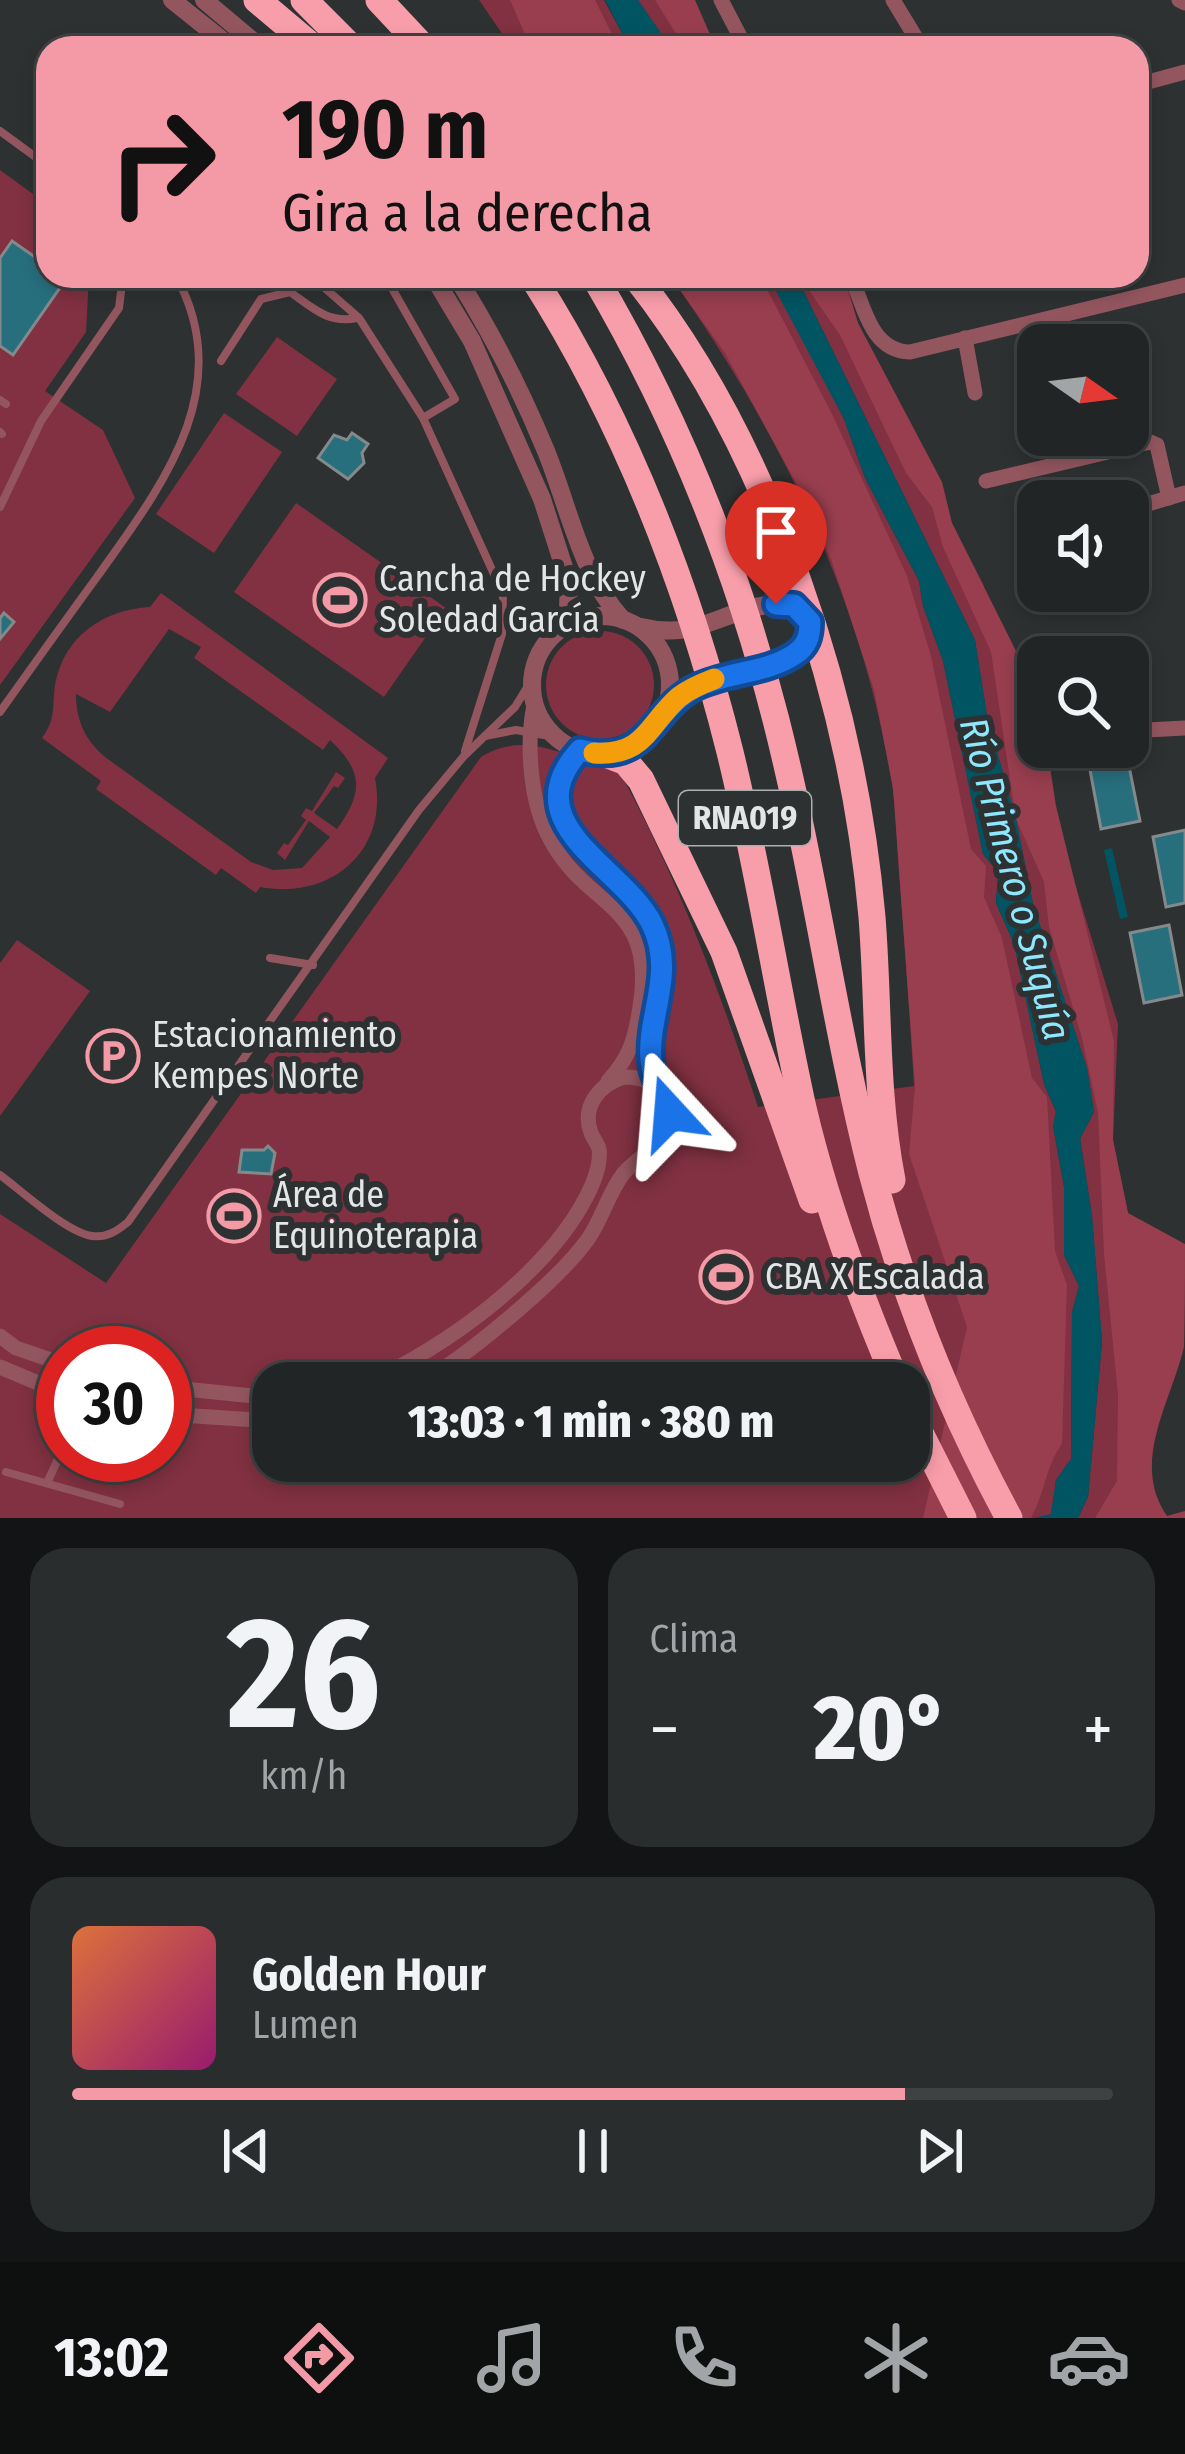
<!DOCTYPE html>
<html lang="es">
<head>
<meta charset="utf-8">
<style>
	:root { --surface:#222526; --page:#2a2d2e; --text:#f1f3f6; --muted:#a2a5a7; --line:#3f4243; --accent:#f49aa6 }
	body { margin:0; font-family:"Fira Sans Condensed",sans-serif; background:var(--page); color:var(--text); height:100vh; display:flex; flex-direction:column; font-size:45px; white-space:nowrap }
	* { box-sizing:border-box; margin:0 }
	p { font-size:39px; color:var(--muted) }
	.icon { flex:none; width:66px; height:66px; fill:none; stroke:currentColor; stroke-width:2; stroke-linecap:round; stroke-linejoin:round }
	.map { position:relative; height:1518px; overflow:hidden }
	.panel { display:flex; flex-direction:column; gap:30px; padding:30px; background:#131415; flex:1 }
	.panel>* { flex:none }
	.top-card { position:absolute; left:36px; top:36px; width:1113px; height:252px; border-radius:36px; box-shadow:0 6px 18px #0003,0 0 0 3px var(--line); background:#f49aa6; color:#111; overflow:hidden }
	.needle { width:78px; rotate:104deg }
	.controls { position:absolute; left:1017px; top:324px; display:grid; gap:24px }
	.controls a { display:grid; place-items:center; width:132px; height:132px; border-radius:24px; background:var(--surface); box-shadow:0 6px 18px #0003,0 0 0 3px var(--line); font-size:60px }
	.speed { position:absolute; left:36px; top:1326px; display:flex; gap:24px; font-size:60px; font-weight:700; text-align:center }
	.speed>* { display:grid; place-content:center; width:156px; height:156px; border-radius:50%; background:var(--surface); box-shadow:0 6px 18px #0003,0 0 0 3px var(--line); line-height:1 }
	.speed .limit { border:18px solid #d22; background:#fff; color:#111 }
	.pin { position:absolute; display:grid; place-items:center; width:102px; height:102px; color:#fff; margin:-123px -51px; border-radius:50% 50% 50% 0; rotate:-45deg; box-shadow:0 0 12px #0007 }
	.pin .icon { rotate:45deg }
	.me { position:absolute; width:132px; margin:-66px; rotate:341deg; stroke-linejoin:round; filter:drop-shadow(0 0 9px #0008) }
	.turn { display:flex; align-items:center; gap:42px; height:252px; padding:0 48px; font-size:54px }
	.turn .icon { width:156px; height:156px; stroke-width:2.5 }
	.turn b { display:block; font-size:84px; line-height:102px }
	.big { font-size:90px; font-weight:800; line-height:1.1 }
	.panel .card { flex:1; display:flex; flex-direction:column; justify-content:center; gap:18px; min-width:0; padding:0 42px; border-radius:36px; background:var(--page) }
	.panel .dial { align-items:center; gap:0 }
	.dial b { font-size:156px; line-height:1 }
	.song { display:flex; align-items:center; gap:36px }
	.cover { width:144px; height:144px; border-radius:18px; background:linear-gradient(135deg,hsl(20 70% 55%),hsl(320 70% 35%)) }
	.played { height:12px; border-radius:6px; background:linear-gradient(90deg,var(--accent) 80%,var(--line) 80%) }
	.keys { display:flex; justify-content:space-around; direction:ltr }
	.heat { display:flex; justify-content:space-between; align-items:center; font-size:66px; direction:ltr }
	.panel .tiles { flex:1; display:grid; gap:30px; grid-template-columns:1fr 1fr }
	.card:last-child { grid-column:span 2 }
	.trip { position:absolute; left:252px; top:1362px; width:678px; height:120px; border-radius:36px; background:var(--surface); box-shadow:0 6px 18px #0003,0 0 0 3px var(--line); font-weight:800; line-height:120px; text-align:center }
	.menu { display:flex; height:192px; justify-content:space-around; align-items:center; background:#0e0f0f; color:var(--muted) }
	.menu .icon { width:84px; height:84px }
	.menu .active { color:var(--accent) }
	.menu b { font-size:54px; color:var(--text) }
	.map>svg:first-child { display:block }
</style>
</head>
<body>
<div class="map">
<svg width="1185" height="1518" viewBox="0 0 1185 1518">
	<rect width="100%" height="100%" fill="#2d3132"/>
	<!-- green -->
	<g fill="#813141" fill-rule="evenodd">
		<polygon points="479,0 604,0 630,48 512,48"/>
		<polygon points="638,0 683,0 711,48 671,48"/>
		<polygon points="0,170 48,205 48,276 89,276 86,332 45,391 103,430 135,498 0,685"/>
		<path d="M670,276H768L773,282L844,419L865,478L919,581L923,606L943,661L983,854L998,872L996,903L1014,944L1044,1084L1056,1112L1053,1126L1064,1187V1255L1079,1286L1072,1312L1071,1459L1056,1480L1051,1515L1034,1518H0V1214L106,1283L481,757C528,728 567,760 618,769C677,876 720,991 758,1107L914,1086C910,1019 905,952 900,885C897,851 897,817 892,784C862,597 779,430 670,276ZM63,1353H165V1455H63ZM273,1383H909V1461H273Z"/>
		<polygon points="796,276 825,276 983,584 1118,1024 1113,1140 1128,1213 1179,1321 1112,1518 1078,1518 1088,1497 1102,1342 1092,1216 1080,1138 1094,1112 1087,1068 1033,904 1016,819 987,716 975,640"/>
		<polygon points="277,337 337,379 297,436 236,394"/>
		<polygon points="224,413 282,452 214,553 156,514"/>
		<polygon points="296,503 446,608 384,697 234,592"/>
		<path d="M161,593L388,758L375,778C389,851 331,900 260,887L256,893L221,868L216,875L96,789L101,781L42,738C56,719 52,708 55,685C64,636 103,610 150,607ZM169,629L201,647L194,658L323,750L330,740C364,772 363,793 337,829L314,813L334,786L338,788L345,778L336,772L312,811L306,808L301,816L306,820L288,845L284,843L277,853L285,860L309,821L330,837L302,868L273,870L251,862L105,757C85,740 76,720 76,694L110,712Z"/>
		<circle cx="600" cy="685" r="54"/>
		<polygon points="17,940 90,991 0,1116 0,963"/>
	</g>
	<!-- forest -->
	<g fill="#983e4f">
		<polygon points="510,0 595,0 619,48 531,48"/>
		<polygon points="655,0 695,0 716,48 685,48"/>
		<path d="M670,276H760L832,414L907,576L931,656L971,849L986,866L984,897L1002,938L1032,1078L1047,1097L1055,1251L1067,1285L1062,1444C1045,1468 1045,1493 1031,1518H923L967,1327L909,1154L915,1086L893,788L874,690L831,559L795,481L725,353Z"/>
		<path d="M799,276H844L858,323L942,482L952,523L1018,655L1038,661V747H1047L1056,806L1114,1041L1113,1140L1128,1213L1185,1244C1185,1276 1185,1315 1184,1347C1171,1402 1130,1463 1167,1516L1185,1511V1518H1095L1117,1481L1118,1394L1104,1254L1098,1113L1082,1038L1049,927L1044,882L1016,819L991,652L943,547L932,507L906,473L840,335Z"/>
	</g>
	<!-- water -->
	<g fill="#015563">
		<polygon points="605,0 638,0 671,48 630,48"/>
		<polygon points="768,276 796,276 975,640 987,716 1016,819 1033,904 1087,1068 1094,1112 1080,1139 1092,1216 1102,1342 1088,1497 1078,1518 1034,1518 1051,1514 1056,1480 1071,1459 1072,1312 1079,1286 1064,1255 1064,1187 1053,1126 1056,1111 1044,1084 1014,944 996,903 998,872 983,854 943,661 923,606 919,581 865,478 844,419"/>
		<polygon points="1112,848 1128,917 1120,919 1104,850"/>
	</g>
	<!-- building -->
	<g fill="#286f7e" stroke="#848a8b" stroke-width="3">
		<polygon points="12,241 48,266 48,276 66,279 13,355 0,346 0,258"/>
		<polygon points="352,433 368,444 362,453 364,463 348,479 318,458 334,435 347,440"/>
		<polygon points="4,613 14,622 0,639 0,618"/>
		<polygon points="1126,751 1140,821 1101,829 1088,759"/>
		<polygon points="1185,830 1185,903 1166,907 1153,837"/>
		<polygon points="1169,925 1182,995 1144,1003 1130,933"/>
		<polygon points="268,1146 275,1153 271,1174 239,1172 242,1150 264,1150"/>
	</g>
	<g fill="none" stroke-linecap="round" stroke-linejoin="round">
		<!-- service -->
		<g stroke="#93565f" stroke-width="8">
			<polyline points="0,131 48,166"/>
			<polyline points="311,276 359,318 423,418 503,594 502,634 465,751"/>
			<polyline points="385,276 455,399 423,418"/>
			<path d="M221,361L261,299L290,292C313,308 328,324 357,318"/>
			<polyline points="0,400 6,404"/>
			<polyline points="0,432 2,434"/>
			<polyline points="0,507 41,421 119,308 123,276"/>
			<path d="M0,712C32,667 64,622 97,577C161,487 238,390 176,276"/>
			<polyline points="485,736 516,730 555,737"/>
			<polyline points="270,958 313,965"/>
			<path d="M0,1175C22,1191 66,1232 92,1236C107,1238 117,1231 128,1222L419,810L464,756L515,707L531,681"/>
			<polyline points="6,1472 120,1504"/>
			<polyline points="47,1483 63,1448"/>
		</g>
		<!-- minor -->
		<g stroke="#93565f" stroke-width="15">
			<polyline points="721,0 746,48"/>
			<polyline points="893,0 922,48"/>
			<polyline points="1179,0 1185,3"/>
			<polyline points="1137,85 1185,72"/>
			<path d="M851,276C864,307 871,351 910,352L1185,285"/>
			<polyline points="965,338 975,393"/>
			<polyline points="986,481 1150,442 1157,445 1169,498"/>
			<polyline points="1128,510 1185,493"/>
			<path d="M534,705C526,745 530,802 550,839C587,910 657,902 640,1007C635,1039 630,1057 608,1081"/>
			<polyline points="1128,731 1185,728"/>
			<path d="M581,750C511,826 625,867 652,925C667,957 662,993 656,1027C654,1038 649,1052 651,1064C652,1072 658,1082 661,1090"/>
			<polyline points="0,1336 16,1348 63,1364"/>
			<polyline points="0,1367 50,1388 63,1401"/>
			<path d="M366,1383C446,1348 556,1268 592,1185C596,1176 601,1160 599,1149C598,1144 593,1138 591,1133C581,1106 600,1084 624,1077C640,1077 654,1081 664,1095C691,1135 642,1150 623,1174C608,1194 602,1219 588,1239C560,1279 462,1361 419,1383"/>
			<polyline points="165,1387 273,1398"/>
			<polyline points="165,1414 273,1421"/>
		</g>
		<!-- tertiary -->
		<g stroke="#93565f" stroke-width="18">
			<polyline points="172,0 232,48"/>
			<polyline points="204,0 261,48"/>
			<polyline points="433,276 472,341 542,499 569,583 568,607 561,628"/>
			<path d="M456,276C491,332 521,390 546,451C570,510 580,573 623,620"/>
			<circle cx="601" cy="685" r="69"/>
			<path d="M641,627C657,631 671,632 688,629C725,622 783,582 810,622C811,676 704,664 666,711"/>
		</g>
		<!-- motorway -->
		<g stroke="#f89eaa" stroke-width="27">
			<polyline points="257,0 314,48"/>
			<polyline points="304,0 352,48"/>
			<polyline points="379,0 424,48"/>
			<path d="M532,276C625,422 688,584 730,752C759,870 777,990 803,1108C825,1202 859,1294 897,1383"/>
			<path d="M594,276C676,415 736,563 776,720C814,869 834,1023 872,1173C903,1293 950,1409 1009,1518"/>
			<path d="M635,276C771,447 853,701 872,917C879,1006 875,1093 892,1180"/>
			<polyline points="605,754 626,762 641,780 724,952 812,1200"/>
			<polyline points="909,1411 963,1518"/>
		</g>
	</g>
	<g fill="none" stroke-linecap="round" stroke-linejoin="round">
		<!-- route casing -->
		<g stroke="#114b97" stroke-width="30">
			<path id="route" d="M670,1113C666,1095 652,1079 651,1061C647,1014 676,974 652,924C623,866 512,825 580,750C650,768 649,710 696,687C726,672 768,673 795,654C807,646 810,636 810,622L794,605L776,604"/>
		</g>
		<!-- route -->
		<use href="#route" stroke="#1a73e8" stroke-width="21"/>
		<!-- slow -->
		<path stroke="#f59e0b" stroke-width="21" d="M594,753C646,756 647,725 679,697C689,689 701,684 714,679"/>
	</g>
	<!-- icons -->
	<defs>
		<g id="stadium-ring" transform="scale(2.7)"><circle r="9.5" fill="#2d3132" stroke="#f49aa6" stroke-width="1.5"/><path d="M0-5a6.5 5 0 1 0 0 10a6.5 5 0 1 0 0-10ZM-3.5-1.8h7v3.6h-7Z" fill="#f49aa6"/></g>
		<g id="parking-ring" transform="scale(2.7)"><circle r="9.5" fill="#2d3132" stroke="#f49aa6" stroke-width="1.5"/><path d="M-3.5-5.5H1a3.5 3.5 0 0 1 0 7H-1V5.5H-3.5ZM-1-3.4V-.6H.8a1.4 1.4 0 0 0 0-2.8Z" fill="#f49aa6"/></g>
	</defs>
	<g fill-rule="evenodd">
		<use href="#stadium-ring" x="340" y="600"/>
		<use href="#parking-ring" x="113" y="1056"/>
		<use href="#stadium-ring" x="234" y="1216"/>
		<use href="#stadium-ring" x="726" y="1277"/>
	</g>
	<g text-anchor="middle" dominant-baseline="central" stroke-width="12" stroke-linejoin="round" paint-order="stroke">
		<!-- shield labels -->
		<rect fill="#2d3132" stroke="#acb0b1" stroke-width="3" x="679" y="791" width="132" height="54" rx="9"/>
		<g font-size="33" font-weight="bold" fill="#e3e6e7">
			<text x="745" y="818">RNA019</text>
		</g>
		<!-- poi labels -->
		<g font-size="36" fill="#e3e6e7" stroke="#2d3132" text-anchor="start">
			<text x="379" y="579">Cancha de Hockey<tspan x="379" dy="41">Soledad García</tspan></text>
			<text x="152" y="1035">Estacionamiento<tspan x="152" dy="41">Kempes Norte</tspan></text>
			<text x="273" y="1195">Área de<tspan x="273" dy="41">Equinoterapia</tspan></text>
			<text x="765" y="1277">CBA X Escalada</text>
		</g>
		<!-- water labels -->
		<g font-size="39" font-style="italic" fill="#8ee7fc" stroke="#2d3132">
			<text transform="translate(1015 879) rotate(75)">Río Primero o Suquía</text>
		</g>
	</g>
</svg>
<div class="controls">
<a><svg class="needle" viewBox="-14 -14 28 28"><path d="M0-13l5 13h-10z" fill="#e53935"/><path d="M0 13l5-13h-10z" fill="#a2a5a7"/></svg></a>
<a><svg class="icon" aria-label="sound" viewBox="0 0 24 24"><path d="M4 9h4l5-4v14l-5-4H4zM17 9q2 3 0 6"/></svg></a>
<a><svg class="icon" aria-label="search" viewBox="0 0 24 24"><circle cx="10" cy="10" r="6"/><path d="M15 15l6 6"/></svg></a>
</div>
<div class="speed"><div class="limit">30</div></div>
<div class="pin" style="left:776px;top:604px;background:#d93025"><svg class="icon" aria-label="arrive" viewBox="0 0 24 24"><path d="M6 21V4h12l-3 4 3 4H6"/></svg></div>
<svg class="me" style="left:670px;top:1113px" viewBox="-20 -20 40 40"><path d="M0-17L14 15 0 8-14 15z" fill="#1a73e8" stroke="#fff" stroke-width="4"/></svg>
<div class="trip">13:03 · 1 min · 380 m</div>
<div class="top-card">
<div class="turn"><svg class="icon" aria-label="right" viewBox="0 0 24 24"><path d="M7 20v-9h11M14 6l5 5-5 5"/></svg><div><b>190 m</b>Gira a la derecha</div></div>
</div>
</div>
<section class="panel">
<div class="tiles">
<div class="card dial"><b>26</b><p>km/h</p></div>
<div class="card"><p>Clima</p>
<div class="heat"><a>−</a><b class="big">20°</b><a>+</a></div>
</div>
<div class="card">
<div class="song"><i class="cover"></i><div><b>Golden Hour</b><p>Lumen</p></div></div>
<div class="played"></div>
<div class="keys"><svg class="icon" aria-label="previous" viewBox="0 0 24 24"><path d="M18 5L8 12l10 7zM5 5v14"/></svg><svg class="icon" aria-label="pause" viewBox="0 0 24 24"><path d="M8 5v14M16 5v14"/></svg><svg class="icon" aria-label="next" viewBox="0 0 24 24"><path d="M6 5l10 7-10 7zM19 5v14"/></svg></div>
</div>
</div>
</section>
<nav class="menu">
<b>13:02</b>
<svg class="icon active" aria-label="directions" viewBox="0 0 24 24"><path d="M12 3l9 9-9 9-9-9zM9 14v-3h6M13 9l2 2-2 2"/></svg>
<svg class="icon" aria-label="music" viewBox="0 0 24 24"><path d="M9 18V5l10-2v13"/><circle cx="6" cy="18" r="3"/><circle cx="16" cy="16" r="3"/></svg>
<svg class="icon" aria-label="phone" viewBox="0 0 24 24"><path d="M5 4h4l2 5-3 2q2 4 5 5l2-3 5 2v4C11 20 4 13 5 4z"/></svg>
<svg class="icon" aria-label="climate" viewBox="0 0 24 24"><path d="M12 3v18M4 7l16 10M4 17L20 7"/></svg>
<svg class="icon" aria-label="car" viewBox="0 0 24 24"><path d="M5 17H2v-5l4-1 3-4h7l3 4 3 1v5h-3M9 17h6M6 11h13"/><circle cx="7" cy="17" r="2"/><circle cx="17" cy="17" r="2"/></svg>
</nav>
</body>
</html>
